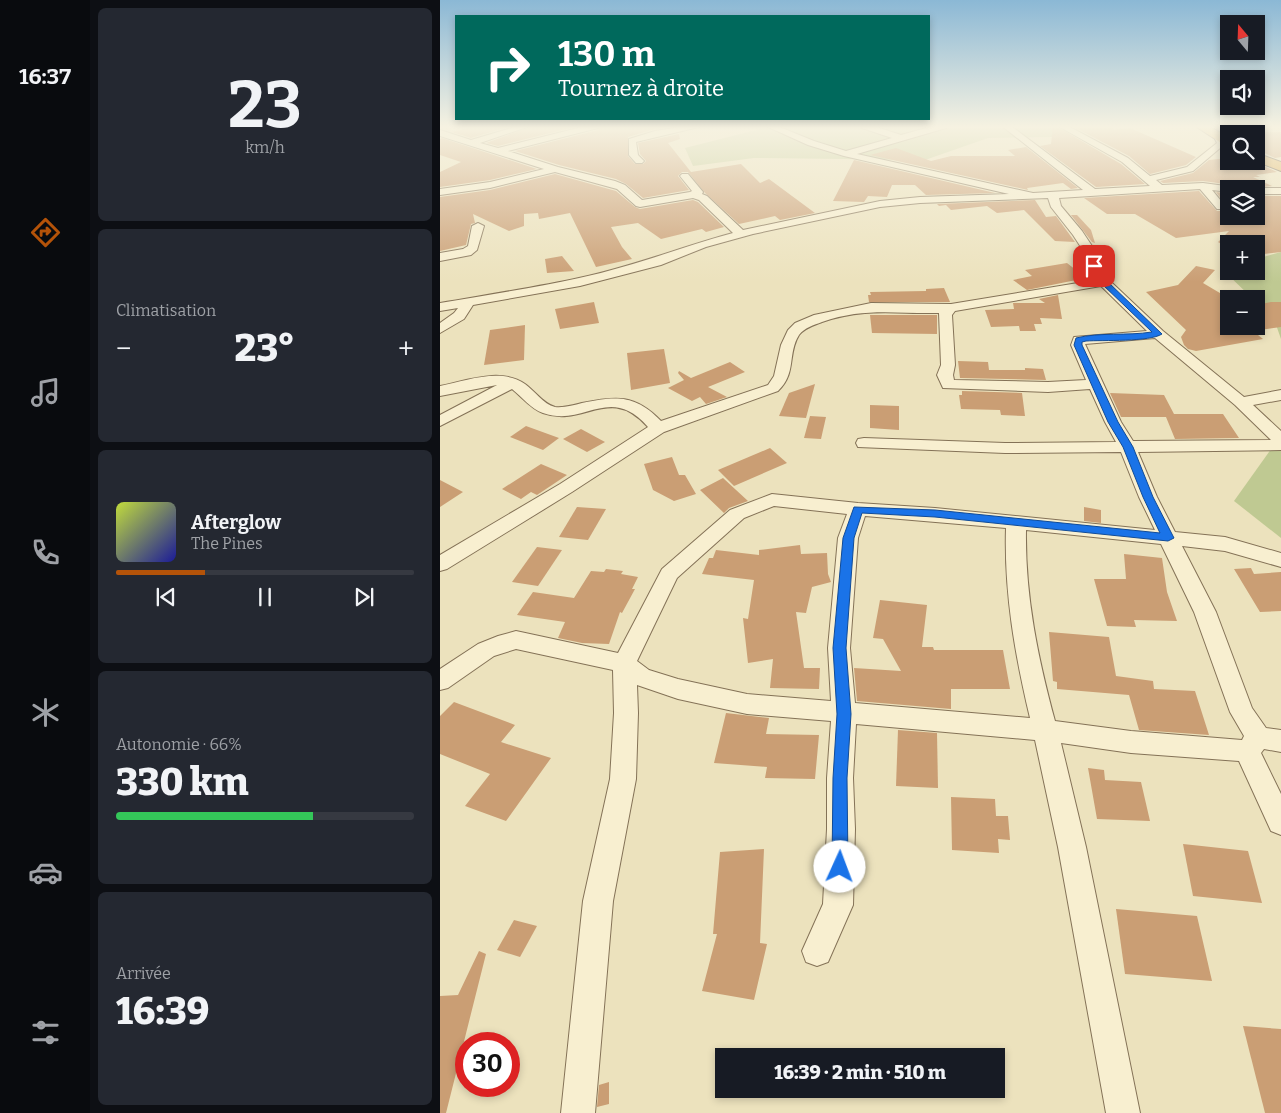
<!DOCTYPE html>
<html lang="fr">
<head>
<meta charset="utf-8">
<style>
	:root { --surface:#171b24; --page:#242831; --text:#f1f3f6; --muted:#9ea1a6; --line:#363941; --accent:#b45309 }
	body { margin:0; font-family:Bitter,serif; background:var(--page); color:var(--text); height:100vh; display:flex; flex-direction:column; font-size:19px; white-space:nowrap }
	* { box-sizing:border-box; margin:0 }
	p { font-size:16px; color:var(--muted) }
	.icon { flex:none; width:28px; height:28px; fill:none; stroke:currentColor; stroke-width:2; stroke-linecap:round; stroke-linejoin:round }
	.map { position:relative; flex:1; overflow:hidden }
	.sheet { display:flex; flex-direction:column; gap:8px; padding:8px; background:#0d0f14; width:350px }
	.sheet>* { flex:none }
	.banner { position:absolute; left:15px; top:15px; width:475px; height:105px; border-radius:0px; box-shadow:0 2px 8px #0003; background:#00695c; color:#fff; overflow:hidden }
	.needle { width:32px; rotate:341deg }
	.buttons { position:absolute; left:780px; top:15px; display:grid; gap:10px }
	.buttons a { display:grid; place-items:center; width:45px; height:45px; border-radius:0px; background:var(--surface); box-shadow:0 2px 8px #0003; font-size:25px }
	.speed { position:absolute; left:15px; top:1032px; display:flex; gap:10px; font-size:25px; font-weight:700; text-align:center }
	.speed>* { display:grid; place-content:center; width:65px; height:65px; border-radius:50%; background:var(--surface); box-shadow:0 2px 8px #0003; line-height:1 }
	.speed .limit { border:8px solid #d22; background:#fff; color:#111 }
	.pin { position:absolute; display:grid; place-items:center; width:42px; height:42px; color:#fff; margin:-21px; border-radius:10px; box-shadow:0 2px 8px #0006 }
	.me { position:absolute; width:55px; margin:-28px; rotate:2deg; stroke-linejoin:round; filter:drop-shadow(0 0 4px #0008) }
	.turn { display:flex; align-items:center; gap:18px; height:105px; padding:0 20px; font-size:22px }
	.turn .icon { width:65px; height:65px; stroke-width:2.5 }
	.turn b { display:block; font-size:35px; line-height:42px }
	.big { font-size:38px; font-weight:800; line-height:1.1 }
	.sheet .tile { flex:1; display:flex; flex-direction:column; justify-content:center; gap:8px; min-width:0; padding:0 18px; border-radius:8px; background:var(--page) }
	.sheet .dial { align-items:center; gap:0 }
	.dial b { font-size:65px; line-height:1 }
	.song { display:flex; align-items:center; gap:15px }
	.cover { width:60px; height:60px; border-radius:8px; background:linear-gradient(135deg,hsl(70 70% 55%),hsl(240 70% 35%)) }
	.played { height:5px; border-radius:2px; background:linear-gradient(90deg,var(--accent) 30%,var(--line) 30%) }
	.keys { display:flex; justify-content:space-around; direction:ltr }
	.heat { display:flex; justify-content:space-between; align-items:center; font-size:28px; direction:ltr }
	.charge { height:8px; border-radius:4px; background:linear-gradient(90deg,#34c759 66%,var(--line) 0) }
	.trip { position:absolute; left:275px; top:1048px; width:290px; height:50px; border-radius:0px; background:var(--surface); box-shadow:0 2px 8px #0003; font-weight:800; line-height:50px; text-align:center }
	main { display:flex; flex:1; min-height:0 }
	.tabs { display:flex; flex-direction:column; width:90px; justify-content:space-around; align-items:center; background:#090b0e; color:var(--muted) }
	.tabs .icon { width:35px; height:35px }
	.tabs .selected { color:var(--accent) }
	.tabs b { font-size:22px; color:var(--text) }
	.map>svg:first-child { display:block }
</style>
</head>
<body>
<main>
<nav class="tabs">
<b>16:37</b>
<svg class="icon selected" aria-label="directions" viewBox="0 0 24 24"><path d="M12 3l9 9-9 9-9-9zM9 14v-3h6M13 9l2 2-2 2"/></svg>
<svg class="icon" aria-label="music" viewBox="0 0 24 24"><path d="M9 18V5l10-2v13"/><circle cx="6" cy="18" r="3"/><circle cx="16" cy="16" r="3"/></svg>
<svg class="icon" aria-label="phone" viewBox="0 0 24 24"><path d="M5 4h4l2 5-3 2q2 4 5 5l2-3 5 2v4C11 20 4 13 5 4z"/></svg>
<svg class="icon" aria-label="climate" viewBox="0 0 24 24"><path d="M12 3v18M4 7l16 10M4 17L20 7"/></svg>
<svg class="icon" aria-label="car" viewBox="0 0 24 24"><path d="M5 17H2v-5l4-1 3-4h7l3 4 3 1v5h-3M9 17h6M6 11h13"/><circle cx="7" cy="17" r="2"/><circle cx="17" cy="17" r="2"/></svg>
<svg class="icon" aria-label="filters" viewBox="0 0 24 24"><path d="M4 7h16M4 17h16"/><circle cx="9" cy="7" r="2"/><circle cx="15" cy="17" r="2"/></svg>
</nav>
<section class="sheet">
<div class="tile dial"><b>23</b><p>km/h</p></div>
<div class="tile"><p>Climatisation</p>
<div class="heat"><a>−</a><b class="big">23°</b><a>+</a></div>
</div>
<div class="tile">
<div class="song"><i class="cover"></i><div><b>Afterglow</b><p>The Pines</p></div></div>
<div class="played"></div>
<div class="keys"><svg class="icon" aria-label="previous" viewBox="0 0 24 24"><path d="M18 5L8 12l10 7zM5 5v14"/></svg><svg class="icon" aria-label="pause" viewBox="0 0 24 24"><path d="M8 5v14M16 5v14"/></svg><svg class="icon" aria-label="next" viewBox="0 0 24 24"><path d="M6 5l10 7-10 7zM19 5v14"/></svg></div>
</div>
<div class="tile"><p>Autonomie · 66%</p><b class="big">330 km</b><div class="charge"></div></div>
<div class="tile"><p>Arrivée</p><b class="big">16:39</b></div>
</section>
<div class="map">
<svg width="841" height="1113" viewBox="0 0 841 1113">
	<rect width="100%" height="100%" fill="#ece2bd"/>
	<!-- green -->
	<g fill="#bfc992">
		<polygon points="332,126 614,126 612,137 548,138 485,160 314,158 253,166 245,148"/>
		<polygon points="841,252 841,339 834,319 816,302 816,299 813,299 782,269 789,268 789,271 816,271 816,259"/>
		<polygon points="841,435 841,538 794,501"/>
	</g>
	<!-- building -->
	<g fill="#ca9e74">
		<polygon points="35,126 72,126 31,138 12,132"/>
		<polygon points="92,126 139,126 58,146 46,143"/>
		<polygon points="161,126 236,126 215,129 188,137 188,156 195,164 203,164 206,161 200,154 198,143 239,134 240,139 228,143 251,172 301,164 320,183 329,179 375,213 340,220 335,216 299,224 265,193 248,172 242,172 238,176 249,190 203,198 186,184 176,179 119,165 75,151 158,130"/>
		<polygon points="613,126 616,126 681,164 705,184 656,187 600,146 611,144"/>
		<polygon points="632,126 675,126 672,130 690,128 756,157 746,165 710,174 689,156"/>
		<polygon points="841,132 841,157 835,158 816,149 816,134 789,134 789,136 784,133"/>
		<polygon points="2,138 97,169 50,180 0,187 0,172 21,162 0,155 0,139"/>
		<polygon points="586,147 638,188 631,189 623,183 587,188 588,190 430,155 456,148 491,161 511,156 575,156 568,150"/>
		<polygon points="789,158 789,161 813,161 837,172 816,175 820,177 813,177 832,186 796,189 793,185 763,181 723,183 720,181 753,173 769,160"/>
		<polygon points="414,160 555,193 486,195 475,185 452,185 447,197 428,196 424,202 393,201"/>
		<polygon points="115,174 176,191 195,207 200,209 253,200 258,202 284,227 266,232 262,229 221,239 198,223 171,227 182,247 192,259 156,267 130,213 99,219 98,213 84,214 84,226 69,231 33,214 35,223 31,224 26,245 0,251 0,197 50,190"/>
		<polygon points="759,191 777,211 785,211 788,208 776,192 789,194 789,216 816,216 816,196 841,196 841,252 816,255 816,244 789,244 789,249 778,242 789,231 736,238 695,214 667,214 644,198"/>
		<polygon points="595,200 606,217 616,216 635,242 615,241 584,210 557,213 547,206 511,210 506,205 499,206 497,204"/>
		<polygon points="631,215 637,215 651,230 655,243 652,242"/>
		<polygon points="122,256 134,271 107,273 105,259"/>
		<polygon points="627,263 646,278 587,290 573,280 592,276 585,270"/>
		<polygon points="756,266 775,270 763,283 790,299 789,326 816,326 816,305 831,302 841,302 841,327 813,331 823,339 756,351 748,349 744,345 741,337 746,330 706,292 738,285"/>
		<polygon points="504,288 510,302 429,302 428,295 431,295 430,292 486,291 486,289"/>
		<polygon points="618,295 622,319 600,318 602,324 594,324 596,331 580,331 579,326 551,327 545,310 574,309 573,303 605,303 599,299"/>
		<polygon points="154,302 159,323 120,329 115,309"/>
		<polygon points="430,315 497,315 497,334 432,333"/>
		<polygon points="85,325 84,360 44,365 50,330"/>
		<polygon points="224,349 230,383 191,390 187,353"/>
		<polygon points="518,361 548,362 549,370 585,370 585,368 603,369 606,380 520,378"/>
		<polygon points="290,362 305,372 268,387 287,397 266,404 260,397 252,401 228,388 244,380 238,373 239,371 251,378"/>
		<polygon points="375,384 366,418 339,416 349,393"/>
		<polygon points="522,391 582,393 585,416 561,415 560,410 521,409 519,395 522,395"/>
		<polygon points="670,393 724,395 734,414 783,414 799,438 735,439 726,417 681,417"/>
		<polygon points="430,405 459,406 459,430 430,428"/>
		<polygon points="370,416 386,417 381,439 364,438"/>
		<polygon points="86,426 119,438 103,450 70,437"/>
		<polygon points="141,429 165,442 147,452 123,439"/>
		<polygon points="330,448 347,463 294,486 278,470"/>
		<polygon points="232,457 239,475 245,475 256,494 234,501 213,490 204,464"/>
		<polygon points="101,464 127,475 97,495 91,492 81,499 62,489"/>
		<polygon points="283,478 308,501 289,508 284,513 260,490"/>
		<polygon points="0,480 23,492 0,507"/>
		<polygon points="137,507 166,509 148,540 119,537"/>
		<polygon points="644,507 661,510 661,523 644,521"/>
		<polygon points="360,545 361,554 387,553 388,574 391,582 372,587 366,613 356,612 364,668 380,668 379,689 330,688 333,659 308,663 303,618 308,619 314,580 262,574 269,558 273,558 276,550 319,555 319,550"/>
		<polygon points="97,547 122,550 98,586 72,582"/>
		<polygon points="684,554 722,558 727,592 737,621 694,620 696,627 667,626 654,579 686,579"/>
		<polygon points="811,568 814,574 841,572 841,611 820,612 794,569"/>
		<polygon points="166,569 183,571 181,574 198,577 192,589 195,589 182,613 180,612 169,644 142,643 118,638 125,622 77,615 93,592 134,598 151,571 164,572"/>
		<polygon points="440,600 487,605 482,647 493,647 494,650 563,650 570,689 511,689 511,709 417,701 414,668 461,671 443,639 433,638"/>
		<polygon points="609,632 669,637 676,676 713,681 714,689 755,691 769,735 699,730 689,695 617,689 617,682 613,681"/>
		<polygon points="14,702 75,725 61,742 111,758 66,821 25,806 50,774 0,754 0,716"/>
		<polygon points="286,713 329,718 326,734 379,735 375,779 325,778 327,767 274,763"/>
		<polygon points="458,730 497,733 498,788 456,786"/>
		<polygon points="648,768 664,770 665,780 701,782 710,821 657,819"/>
		<polygon points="511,797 555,799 556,816 568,816 570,840 558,839 559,853 512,850"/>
		<polygon points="743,844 808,851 822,903 753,896"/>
		<polygon points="324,849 320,943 327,944 314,1000 262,991 277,934 273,934 280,852"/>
		<polygon points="676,909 757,916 772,981 685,974"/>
		<polygon points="74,920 97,926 80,957 57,950"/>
		<polygon points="39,951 46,954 6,1113 0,1113 0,996 18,995"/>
		<polygon points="803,1026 841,1029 841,1113 825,1113"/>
		<polygon points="169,1082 169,1104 157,1107 159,1085"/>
	</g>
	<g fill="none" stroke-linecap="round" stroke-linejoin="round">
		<!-- minor casing -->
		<g stroke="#847257" stroke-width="2">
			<g id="minor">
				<path d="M78,126H90L40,143L58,148L146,126H159L158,128L68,151L118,167L175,181L185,185L202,200L250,192L252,191L240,176L242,174H248L263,192L262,194L267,196L303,230L440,201L480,197L569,194L404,156L368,145L326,126H337L374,141L406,151L452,138L422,128L421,126H433L461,135L494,126H507L506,128L417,154L593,193L643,190L562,126H571L655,189L710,186L682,162L618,126H628L688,158L710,176L747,167L777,143L775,139L776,137H782L786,143L753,171L716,180L722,185L763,183L793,187L794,189H789V192L772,190L786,207L785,209H777L760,189L619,198L621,206L642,231L658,255L660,266L669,280L723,331L804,397L841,390V400L813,405L841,431V450L698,452L717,497L735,532L785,537L841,553V567L785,551L742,546L776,612L812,708L826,728L841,730V752L824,749L821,753L841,794V835L831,831L799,761L691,753L621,743L646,847L700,1113H666L618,847L595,740L416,724L413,778L415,829L413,905L388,962L377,966L366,962L362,951L383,904L387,829V778L391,721L307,714L238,699L197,685L198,713L196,779L173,901L155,1113H121L143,901L170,779L174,713L173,670L76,649L54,656L8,688L0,690V669L38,644L58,636L76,631L178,653L222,569L290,510L332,494L418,503L495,508L715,530L699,497L681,452L565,453L418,447L416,443L418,439L424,438L565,443L676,442L665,422L650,389L608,392L503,388L497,375L501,365L499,313C456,314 424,307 382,322C374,325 364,328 359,335C347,354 357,373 338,391L224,432L132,492L7,569L0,571V555L120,484L208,427C169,383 145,428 103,413C91,409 82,397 72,389L0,426V415L57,385L0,396V386C26,381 61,367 85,384C95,391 103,404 115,407C124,408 134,405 142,403C176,396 195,394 221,421L328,385L334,376L341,345L348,330L355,323L374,315L431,303L511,304L656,280L648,266L646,255L633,235L611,207L608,198L480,203L440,207L313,234L266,247L221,265L140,286L33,305L24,319L0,333V323L14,313L18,308L0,311V303C46,295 93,288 139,278C192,267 241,247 293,233L259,200L253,198L200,207L196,206L177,189L115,172L50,188L0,195V189L50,182L104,169L0,136V130L31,140ZM661,286L707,331L634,337L631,345L646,380L608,382L514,380L513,375L515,365L512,315L515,311ZM715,338L795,405L831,440L693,441L681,422L645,344ZM334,506L407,514L398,538L388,648L391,701L307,694L238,679L209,670L197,661L237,578L304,518ZM425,516L566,528C564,593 575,655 590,718L415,703L410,648L418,538ZM586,530L721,544L754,612L790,712L804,736L802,740L691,731L615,721C598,658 585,596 586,530Z"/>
				<polygon points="246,126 263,126 196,142 198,155 204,161 202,163 196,163 189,155 189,139 215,131"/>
				<polygon points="816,188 841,188 841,194 816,194 816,189 813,189"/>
				<polygon points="38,223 44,226 37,250 31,255 0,261 0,253 23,249 28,246 32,226"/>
			</g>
		</g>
		<!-- highway casing -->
		<g stroke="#51402c" stroke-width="2">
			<g id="highway">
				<polygon points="755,126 769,126 789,138 789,148"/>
				<polygon points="816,153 841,162 841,171 815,161"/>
			</g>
		</g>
		<!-- minor -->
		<use href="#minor" fill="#f8efd0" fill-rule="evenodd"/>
		<!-- highway -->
		<use href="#highway" fill="#dca94e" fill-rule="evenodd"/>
	</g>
	<!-- sky -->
	<linearGradient id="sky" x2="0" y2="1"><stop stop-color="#8bb8d5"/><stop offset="0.45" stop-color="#f6f2e1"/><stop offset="1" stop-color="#f6f2e1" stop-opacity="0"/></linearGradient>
	<rect width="841" height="282" fill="url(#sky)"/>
	<!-- route -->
	<path fill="#1a73e8" stroke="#114b97" d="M651,264H656L667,281L722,334C710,342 662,340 646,341L642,342V345L678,422L693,447L713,497L734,538L728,541L495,517L422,513L414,538L406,648L411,714L407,778L408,867L406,872L400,875L394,872L392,867L393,778L397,714L393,648L403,538L414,507L495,510L720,533L703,497L683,447L668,422L634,345L636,338C660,332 687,336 712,332L662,284L650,266Z"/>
</svg>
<div class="buttons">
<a><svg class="needle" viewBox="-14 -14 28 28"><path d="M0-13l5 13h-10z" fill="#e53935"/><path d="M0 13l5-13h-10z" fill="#9ea1a6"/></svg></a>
<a><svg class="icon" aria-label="sound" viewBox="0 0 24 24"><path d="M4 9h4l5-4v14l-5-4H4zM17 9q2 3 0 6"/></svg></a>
<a><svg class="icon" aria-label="search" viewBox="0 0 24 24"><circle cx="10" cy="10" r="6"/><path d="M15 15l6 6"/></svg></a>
<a><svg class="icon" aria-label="layers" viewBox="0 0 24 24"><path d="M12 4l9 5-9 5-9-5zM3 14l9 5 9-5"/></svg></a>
<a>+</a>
<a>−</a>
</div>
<div class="speed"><div class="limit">30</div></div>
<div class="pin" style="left:654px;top:266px;background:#d93025"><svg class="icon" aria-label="arrive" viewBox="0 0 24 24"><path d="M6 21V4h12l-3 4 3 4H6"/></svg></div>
<svg class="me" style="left:400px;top:867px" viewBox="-20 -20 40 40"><circle r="19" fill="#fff"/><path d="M0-13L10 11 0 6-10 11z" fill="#1a73e8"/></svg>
<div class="trip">16:39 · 2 min · 510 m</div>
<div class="banner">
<div class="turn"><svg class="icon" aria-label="right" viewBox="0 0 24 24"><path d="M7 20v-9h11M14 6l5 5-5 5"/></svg><div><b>130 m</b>Tournez à droite</div></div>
</div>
</div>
</main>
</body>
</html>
